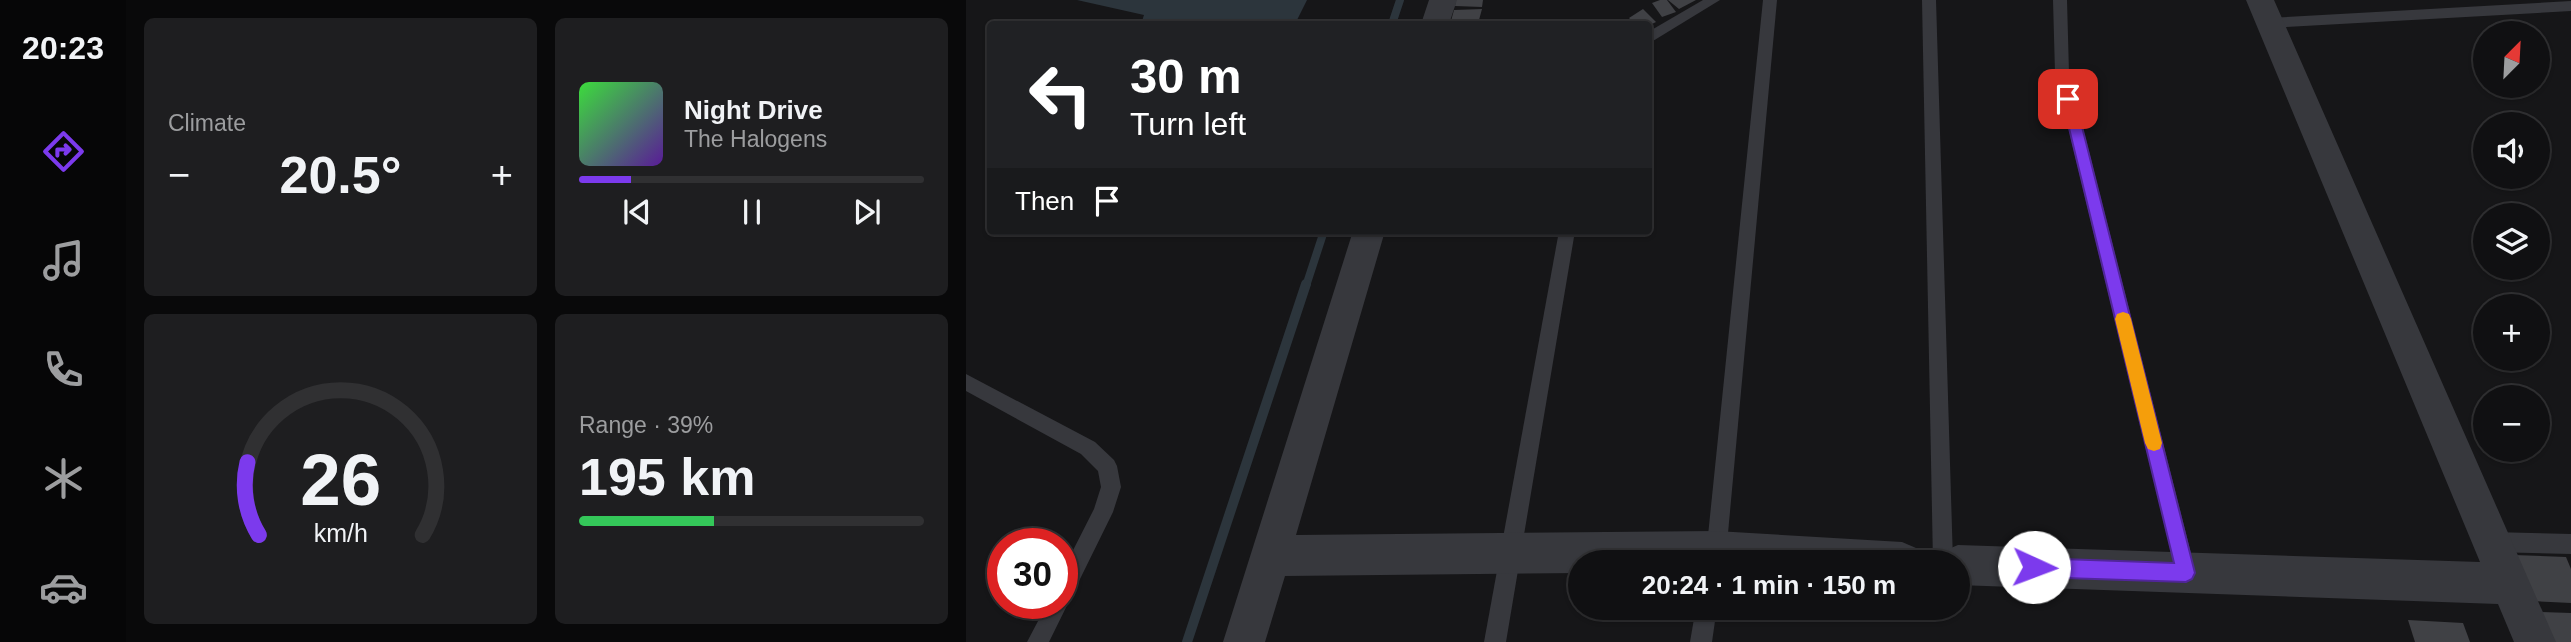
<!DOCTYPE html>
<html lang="en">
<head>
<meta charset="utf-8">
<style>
	:root { --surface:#101012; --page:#1e1e20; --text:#f1f3f6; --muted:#9c9d9f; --line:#303032; --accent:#7c3aed }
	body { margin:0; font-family:Arial,sans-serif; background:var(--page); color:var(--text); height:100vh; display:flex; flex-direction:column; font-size:26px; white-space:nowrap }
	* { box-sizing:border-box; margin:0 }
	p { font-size:23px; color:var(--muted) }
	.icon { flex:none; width:38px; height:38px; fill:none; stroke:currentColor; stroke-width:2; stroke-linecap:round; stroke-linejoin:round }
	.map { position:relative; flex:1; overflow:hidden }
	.panel { display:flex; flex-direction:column; gap:18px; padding:18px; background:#09090a; width:840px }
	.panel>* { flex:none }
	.hud { position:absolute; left:21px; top:21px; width:665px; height:214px; border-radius:7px; box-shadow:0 2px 5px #0004,0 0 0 2px var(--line); background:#202124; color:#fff; overflow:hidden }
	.needle { width:46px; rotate:24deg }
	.buttons { position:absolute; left:1507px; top:21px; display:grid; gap:14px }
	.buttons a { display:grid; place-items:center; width:77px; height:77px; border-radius:50%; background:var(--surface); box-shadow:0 2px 5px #0004,0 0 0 2px var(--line); font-size:35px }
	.speed { position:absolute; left:21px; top:528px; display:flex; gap:14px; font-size:35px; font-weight:700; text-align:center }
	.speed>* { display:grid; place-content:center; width:91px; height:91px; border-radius:50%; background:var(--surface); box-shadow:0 2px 5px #0004,0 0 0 2px var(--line); line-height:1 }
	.speed .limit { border:10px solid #d22; background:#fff; color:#111 }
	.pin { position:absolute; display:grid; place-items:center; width:60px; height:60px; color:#fff; margin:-30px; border-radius:14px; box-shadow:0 4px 10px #0006 }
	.me { position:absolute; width:77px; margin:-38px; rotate:92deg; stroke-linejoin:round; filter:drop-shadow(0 0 5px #0008) }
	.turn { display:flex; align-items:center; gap:24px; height:147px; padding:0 28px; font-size:32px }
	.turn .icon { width:91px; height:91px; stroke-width:2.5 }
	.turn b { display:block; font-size:49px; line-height:60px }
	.then { display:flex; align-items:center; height:66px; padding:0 28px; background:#0003; gap:14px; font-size:26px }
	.big { font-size:52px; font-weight:700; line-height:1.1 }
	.panel .tile { flex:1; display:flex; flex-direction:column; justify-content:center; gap:10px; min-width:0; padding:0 24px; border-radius:10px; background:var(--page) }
	.panel .dial { align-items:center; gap:0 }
	.dial svg { height:182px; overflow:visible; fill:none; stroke:var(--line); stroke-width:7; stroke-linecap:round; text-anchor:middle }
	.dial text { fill:var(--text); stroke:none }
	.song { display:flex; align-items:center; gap:21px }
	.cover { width:84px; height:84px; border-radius:10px; background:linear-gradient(135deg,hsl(120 70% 55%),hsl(270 70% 35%)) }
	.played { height:7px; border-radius:4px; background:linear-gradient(90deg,var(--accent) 15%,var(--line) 15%) }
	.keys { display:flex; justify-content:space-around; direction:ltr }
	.heat { display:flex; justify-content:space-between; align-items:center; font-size:38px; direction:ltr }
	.charge { height:10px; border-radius:5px; background:linear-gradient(90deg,#34c759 39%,var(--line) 0) }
	.panel .tiles { flex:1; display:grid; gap:18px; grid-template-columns:repeat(2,1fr) }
	.trip { position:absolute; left:602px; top:550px; width:402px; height:70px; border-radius:35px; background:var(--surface); box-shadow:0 2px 5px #0004,0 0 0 2px var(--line); font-weight:700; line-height:70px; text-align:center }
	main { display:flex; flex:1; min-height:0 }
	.tab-bar { display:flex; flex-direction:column; width:126px; justify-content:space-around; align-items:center; background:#060607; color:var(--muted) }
	.tab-bar .icon { width:49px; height:49px }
	.tab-bar .active { color:var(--accent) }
	.tab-bar b { font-size:32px; color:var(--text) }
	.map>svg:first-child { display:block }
</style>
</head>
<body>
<main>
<nav class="tab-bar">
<b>20:23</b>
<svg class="icon active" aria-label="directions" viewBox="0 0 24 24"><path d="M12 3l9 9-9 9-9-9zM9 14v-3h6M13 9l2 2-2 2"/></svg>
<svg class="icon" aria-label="music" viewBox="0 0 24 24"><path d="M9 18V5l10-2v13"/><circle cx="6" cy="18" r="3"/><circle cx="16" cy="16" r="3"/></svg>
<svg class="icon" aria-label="phone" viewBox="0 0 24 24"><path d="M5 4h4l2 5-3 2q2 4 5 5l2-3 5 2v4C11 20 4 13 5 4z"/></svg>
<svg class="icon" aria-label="climate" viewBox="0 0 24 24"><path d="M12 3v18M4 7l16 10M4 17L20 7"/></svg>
<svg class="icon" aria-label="car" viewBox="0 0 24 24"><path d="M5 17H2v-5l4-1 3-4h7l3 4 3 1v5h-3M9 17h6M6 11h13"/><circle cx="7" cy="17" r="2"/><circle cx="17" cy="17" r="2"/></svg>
</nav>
<section class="panel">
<div class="tiles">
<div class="tile"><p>Climate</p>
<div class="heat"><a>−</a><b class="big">20.5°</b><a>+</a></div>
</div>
<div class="tile">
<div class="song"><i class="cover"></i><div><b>Night Drive</b><p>The Halogens</p></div></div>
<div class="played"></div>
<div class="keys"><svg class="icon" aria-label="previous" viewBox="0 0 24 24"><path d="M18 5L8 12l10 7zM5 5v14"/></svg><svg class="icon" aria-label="pause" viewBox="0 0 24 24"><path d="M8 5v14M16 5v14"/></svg><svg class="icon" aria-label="next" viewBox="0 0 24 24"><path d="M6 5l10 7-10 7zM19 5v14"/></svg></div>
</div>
<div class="tile dial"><svg viewBox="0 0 100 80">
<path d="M14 69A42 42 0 1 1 86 69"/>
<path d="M14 69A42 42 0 0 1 9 37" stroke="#7c3aed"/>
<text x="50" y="56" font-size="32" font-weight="700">26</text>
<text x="50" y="72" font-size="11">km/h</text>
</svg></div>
<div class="tile"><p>Range · 39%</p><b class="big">195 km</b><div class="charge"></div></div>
</div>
</section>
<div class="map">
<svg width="1605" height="642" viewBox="0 0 1605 642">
	<rect width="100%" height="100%" fill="#161618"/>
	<!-- water -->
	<polygon fill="#2c353c" points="111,0 341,0 329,24 175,24 178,15"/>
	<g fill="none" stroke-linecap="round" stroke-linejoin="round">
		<!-- stream-far1 -->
		<g stroke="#2c353c" stroke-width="8">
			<polyline points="426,24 434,0"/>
			<polyline points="340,286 358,231"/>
		</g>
		<!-- stream -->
		<polyline stroke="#2c353c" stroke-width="10" points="221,642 340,284"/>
	</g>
	<!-- building -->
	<g fill="#404145">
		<polygon points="490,0 517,0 516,7 489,6"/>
		<polygon points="694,0 701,0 710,12 696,17 686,3"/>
		<polygon points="702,0 730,0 713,9"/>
		<polygon points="516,9 513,20 485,21 488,10"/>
		<polygon points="677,9 690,22 682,26 669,24 663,18"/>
		<polygon points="1547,555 1600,557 1605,569 1605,603 1565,601"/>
		<polygon points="1575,612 1605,613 1605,642 1587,642"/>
		<polygon points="1442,620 1497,623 1504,642 1449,642"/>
	</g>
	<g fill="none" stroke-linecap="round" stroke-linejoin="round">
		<!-- lane -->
		<g fill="#37383d" fill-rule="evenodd">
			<polygon points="737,0 754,0 682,44 682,32"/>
			<polygon points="797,0 811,0 760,555 757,562 743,562 740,555"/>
			<polygon points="956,0 970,0 987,562 967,562"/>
			<polygon points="1087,0 1101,0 1103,73 1230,573 1227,580 1220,583 1213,580 1210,573 1089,73"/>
			<polygon points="1605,1 1605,11 1303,28 1296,23 1303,18"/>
			<polygon points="593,231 609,231 540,642 518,642"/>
			<polygon points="0,374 129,442 148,460 151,466 155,487 147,512 83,642 61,642 81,604 96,604 96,572 128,509 135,487 132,471 115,454 0,391"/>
			<polygon points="1525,532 1605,534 1605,554 1525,552 1518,549 1515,542 1518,535"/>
			<polygon points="730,607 751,607 746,642 724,642"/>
		</g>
		<!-- street -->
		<g fill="#37383d" fill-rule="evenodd">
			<polygon points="463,0 491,0 483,24 455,24"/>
			<polygon points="1280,0 1308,0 1590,642 1548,642 1532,604 992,585 992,562 973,562 978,551 992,545 1514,562"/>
			<polygon points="387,231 419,231 330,535 750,531 936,542 950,548 956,562 614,562 614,573 319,576 299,642 257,642"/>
		</g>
	</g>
	<!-- route -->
	<polygon fill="#7c3aed" stroke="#51269a" stroke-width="2" points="1102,94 1109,99 1229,573 1226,579 1220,582 1068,577 1061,574 1059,567 1061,561 1068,558 1208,563 1096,99"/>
	<!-- slow -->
	<polygon fill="#f59e0b" points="1157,312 1163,314 1165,319 1196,443 1194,449 1188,451 1182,449 1179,443 1149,319 1151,314"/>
</svg>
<div class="buttons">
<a><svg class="needle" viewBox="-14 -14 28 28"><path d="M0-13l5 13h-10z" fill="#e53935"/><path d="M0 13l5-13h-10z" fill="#9c9d9f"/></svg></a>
<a><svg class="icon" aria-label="sound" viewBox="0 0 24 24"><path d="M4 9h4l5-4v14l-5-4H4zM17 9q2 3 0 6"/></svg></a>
<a><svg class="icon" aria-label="layers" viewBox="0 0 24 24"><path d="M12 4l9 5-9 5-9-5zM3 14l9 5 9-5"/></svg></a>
<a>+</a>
<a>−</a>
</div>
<div class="speed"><div class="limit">30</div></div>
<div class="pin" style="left:1102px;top:99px;background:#d93025"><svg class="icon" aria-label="arrive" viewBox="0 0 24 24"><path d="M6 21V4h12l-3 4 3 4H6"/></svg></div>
<svg class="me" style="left:1068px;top:567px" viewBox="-20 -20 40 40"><circle r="19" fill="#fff"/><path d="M0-13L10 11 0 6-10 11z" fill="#7c3aed"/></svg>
<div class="trip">20:24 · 1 min · 150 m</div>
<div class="hud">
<div class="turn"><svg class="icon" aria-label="left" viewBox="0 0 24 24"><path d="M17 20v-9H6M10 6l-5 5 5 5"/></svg><div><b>30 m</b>Turn left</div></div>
<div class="then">Then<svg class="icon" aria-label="arrive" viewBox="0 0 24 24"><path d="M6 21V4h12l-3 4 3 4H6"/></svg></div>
</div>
</div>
</main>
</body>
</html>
